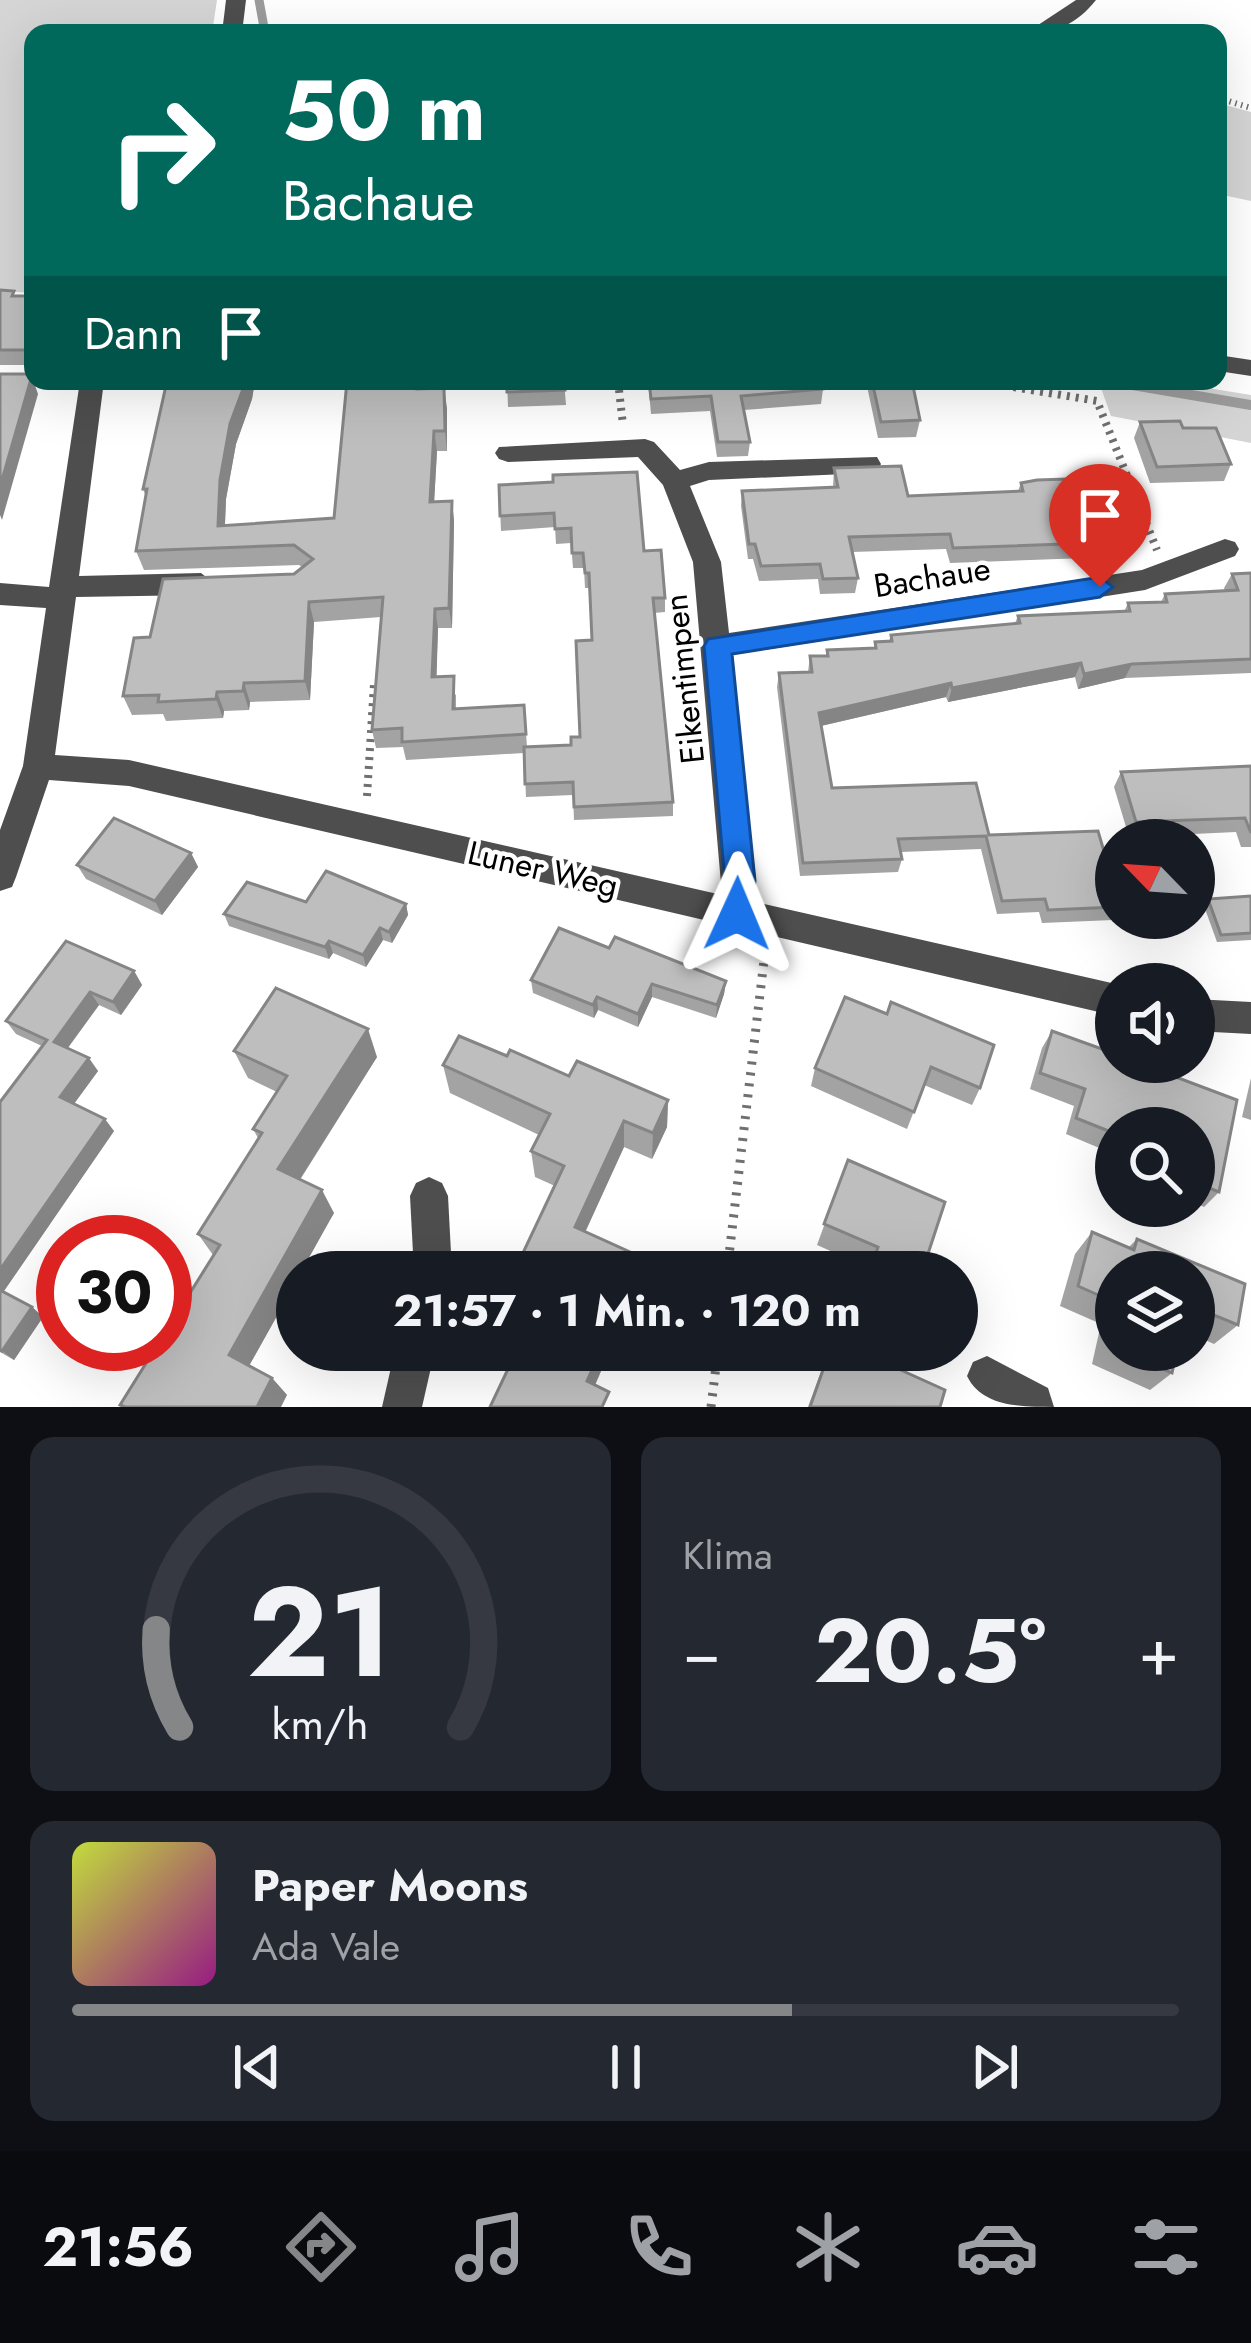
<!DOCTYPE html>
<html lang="de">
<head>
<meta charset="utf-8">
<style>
	:root { --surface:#171b24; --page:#242831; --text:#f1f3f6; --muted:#9ea1a6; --line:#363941; --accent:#858687 }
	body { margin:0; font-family:Jost,sans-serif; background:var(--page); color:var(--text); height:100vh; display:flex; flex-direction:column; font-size:45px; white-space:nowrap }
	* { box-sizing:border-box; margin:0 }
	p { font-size:39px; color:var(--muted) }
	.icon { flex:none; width:66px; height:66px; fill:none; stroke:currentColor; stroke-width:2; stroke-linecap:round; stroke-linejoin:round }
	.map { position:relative; height:1407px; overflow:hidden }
	.details { display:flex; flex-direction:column; gap:30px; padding:30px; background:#0d0f14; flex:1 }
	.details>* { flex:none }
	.guide { position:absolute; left:24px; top:24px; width:1203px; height:366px; border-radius:24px; box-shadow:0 12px 48px #0002; background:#00695c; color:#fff; overflow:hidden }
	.needle { width:78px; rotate:295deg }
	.buttons { position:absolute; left:1095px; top:819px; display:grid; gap:24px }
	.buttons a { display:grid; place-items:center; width:120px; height:120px; border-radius:50%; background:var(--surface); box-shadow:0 12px 48px #0002; font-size:60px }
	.speed { position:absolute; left:36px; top:1215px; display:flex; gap:24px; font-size:60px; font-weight:700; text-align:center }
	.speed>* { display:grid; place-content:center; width:156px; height:156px; border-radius:50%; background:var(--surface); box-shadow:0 12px 48px #0002; line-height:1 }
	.speed .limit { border:18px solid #d22; background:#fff; color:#111 }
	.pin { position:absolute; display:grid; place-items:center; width:102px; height:102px; color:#fff; margin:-123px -51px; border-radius:50% 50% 50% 0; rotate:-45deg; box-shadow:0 0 12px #0007 }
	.pin .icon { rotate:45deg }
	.me { position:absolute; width:132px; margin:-66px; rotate:1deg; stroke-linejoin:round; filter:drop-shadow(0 0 9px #0008) }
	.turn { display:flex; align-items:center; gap:42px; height:252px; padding:0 60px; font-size:54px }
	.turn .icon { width:156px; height:156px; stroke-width:2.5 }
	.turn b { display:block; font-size:84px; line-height:102px }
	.then { display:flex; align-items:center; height:114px; padding:0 60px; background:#0003; gap:24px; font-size:45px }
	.big { font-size:90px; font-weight:700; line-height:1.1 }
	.details .tile { flex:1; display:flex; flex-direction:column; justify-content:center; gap:18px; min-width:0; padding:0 42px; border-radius:24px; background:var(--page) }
	.details .dial { align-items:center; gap:0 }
	.dial svg { height:312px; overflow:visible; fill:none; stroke:var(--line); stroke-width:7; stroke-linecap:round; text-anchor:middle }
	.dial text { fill:var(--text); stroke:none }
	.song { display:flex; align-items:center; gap:36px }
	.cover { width:144px; height:144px; border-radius:18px; background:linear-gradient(135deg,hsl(70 70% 55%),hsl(310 70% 35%)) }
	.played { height:12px; border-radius:6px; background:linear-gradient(90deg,var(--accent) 65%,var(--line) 65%) }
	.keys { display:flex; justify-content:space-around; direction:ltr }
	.heat { display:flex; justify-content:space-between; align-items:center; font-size:66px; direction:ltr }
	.details .tiles { flex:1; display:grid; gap:30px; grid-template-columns:1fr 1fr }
	.tile:last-child { grid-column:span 2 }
	.trip { position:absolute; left:276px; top:1251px; width:702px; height:120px; border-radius:60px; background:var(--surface); box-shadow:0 12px 48px #0002; font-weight:700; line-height:120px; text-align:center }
	.tabs { display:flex; height:192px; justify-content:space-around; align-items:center; background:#090b0e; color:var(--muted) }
	.tabs .icon { width:84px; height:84px }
	.tabs .active { color:var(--accent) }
	.tabs b { font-size:54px; color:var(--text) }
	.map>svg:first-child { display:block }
</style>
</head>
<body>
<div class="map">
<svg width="1251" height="1407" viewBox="0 0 1251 1407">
	<rect width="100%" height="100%" fill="#fff"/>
	<!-- green -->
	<g fill="#d5d5d5">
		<polygon points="0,0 217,0 212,33 33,33 33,293 0,291"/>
		<polygon points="1218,103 1251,112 1251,201 1218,194"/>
		<polygon points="1060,381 1164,381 1251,395 1251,443 1111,416 1101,388"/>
	</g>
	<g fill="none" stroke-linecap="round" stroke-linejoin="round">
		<!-- stream-far1 -->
		<polyline stroke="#9c9c9c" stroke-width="9" points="259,0 265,33"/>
		<!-- stream -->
		<polyline stroke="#9c9c9c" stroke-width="10" points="1109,381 1251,405"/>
		<!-- path-far2 -->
		<polyline stroke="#707070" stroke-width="6" stroke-dasharray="1.5 4.5" stroke-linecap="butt" points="1218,98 1251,108"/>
		<!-- path-far1 -->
		<g stroke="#707070" stroke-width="8" stroke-dasharray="3 6" stroke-linecap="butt">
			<polyline points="618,381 623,425"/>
			<polyline points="978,381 1097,401 1157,550"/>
			<polyline points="367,796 374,684"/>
		</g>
		<!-- path -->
		<g stroke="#707070" stroke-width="9" stroke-dasharray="3 8" stroke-linecap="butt">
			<polyline points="727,1272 765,952"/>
			<polyline points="711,1407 718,1350"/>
		</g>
		<!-- minor -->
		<g fill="#4e4e4e" fill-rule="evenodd">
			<polygon points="226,0 246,0 242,33 222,33"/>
			<path d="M1076,0H1096C1077,24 1056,33 1026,33Z"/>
			<polygon points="1218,355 1251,360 1251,376 1218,371"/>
			<polygon points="80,381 104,381 79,576 201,573 215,584 201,595 76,597 55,755 129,760 722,895 693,562 663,485 638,457 508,462 499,459 495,453 499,447 645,439 654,442 680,470 709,462 877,457 881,464 877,471 868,473 709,480 690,486 721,562 729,633 1142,570 1225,539 1235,542 1239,549 1235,556 1145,590 731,655 756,881 755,902 1116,984 1116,1016 129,786 49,780 16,877 12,887 0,891 0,830 23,766 46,608 0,605 0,583 49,587"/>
			<polygon points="1194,999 1251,1002 1251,1034 1194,1031"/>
			<polygon points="429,1177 442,1183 448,1196 452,1272 414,1272 410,1196 416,1183"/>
			<polygon points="395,1350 435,1350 422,1407 382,1407"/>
			<path d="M987,1356L1048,1388L1054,1407C1021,1407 982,1407 967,1376L973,1362Z"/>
		</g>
	</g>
	<!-- wall -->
	<g fill="#a3a3a3">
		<polygon points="0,290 16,296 33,296 33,365 0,365"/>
		<polygon points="167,381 255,381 252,399 236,444 226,499 225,525 334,518 347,381 419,381 420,389 447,408 447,451 437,451 434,502 452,501 454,521 452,628 438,628 436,677 456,695 456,709 524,705 527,747 571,745 580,737 592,640 589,588 585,588 584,568 573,568 571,543 556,544 555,527 501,531 499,485 644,551 665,598 665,612 654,613 673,802 673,816 574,820 573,795 526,797 524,753 406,760 403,747 376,748 372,730 381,617 314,622 310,700 250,702 249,710 224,711 223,718 166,721 163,714 132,715 123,696 150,637 294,574 302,567 299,565 144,570 136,551 146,497 143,489"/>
		<polygon points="507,381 564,381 566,405 508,407"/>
		<polygon points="648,381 821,381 823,389 821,404 744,410 750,442 748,456 717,457 710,411 651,414"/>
		<polygon points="868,381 912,381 920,420 916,437 878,438 867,386"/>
		<polygon points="1140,422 1231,464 1224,481 1150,483 1134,438"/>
		<polygon points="834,468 908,496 1018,491 1021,483 1120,542 1115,557 950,563 946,549 852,552 858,578 855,593 820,594 818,579 759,581 753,559 748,559 741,506 742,491 833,487"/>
		<polygon points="1251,573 1251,673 1125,678 1078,689 1075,677 948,702 946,697 821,726 832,788 989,835 1116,892 1116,915 1113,920 1042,923 1039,912 997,914 981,849 901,852 902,859 898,872 800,876 777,687 779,673 808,672 810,656 826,656 827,650 874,648 875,642 889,641 891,635 1015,623 1018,616 1124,612 1128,603 1161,602 1165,594 1225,591 1224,588 1232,574"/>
		<polygon points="1251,766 1251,847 1241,847 1236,832 1129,837 1114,787 1121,772"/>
		<polygon points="191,853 198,867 162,915 86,879 77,865"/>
		<polygon points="1251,896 1251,940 1217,942 1204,906 1208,899"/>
		<polygon points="306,902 406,904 408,915 392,943 383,940 366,967 333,953 329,959 229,926 224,914"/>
		<polygon points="609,948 726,981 724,994 716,1018 652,997 638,1027 598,1010 594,1018 533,993 531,980"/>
		<polygon points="134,971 142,985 121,1015 99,1005 68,1048 98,1071 74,1104 114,1131 3,1292 32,1307 43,1317 14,1360 0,1352 0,1102 42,1046 16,1034 6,1021"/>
		<polygon points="845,997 980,1088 972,1105 924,1085 907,1129 811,1086 815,1068"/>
		<polygon points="1052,1031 1116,1054 1116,1062 1136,1062 1237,1100 1219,1192 1204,1207 1194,1202 1194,1128 1116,1128 1116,1155 1066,1134 1074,1106 1030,1089 1042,1048"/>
		<polygon points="234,1051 377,1057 300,1180 334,1213 297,1272 297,1280 249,1366 272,1378 287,1395 123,1407 213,1255 198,1234 258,1138 253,1129 277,1092 248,1078"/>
		<polygon points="507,1056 569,1076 668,1100 667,1127 652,1159 624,1147 585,1232 641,1257 640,1272 514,1272 555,1186 535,1177 531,1151 539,1135 450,1093 443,1065"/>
		<polygon points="1251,1078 1251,1120 1242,1117"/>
		<polygon points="848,1160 922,1272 867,1272 869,1268 817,1245"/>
		<polygon points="1092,1232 1128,1248 1137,1239 1245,1284 1238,1325 1214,1344 1194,1335 1194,1272 1116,1272 1116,1350 1177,1350 1172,1373 1150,1390 1092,1364 1101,1324 1060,1306 1075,1254"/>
		<polygon points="490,1350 610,1350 595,1385 511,1362"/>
		<polygon points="829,1350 897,1350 892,1366 940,1407 808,1407"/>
	</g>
	<!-- shaded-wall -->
	<g fill="#858585">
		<polygon points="31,374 38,394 2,520 0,515 0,487"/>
		<polygon points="246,381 255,381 252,399 236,444 226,499 224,545 218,526 220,480 230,424"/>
		<polygon points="444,388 447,408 447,451 445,431"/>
		<polygon points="434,431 437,451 433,522 430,502"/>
		<polygon points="452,501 454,521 452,628 449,608"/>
		<polygon points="309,602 314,622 310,700 305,681"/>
		<polygon points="435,609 438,628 436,696 432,677"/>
		<polygon points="1081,663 1075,677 948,702 952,688"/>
		<polygon points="1132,664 1125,678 1078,689 1084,674"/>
		<polygon points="244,683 250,702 249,710 243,691"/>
		<polygon points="951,683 946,697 816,727 819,713"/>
		<polygon points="217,692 224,711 223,718 216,699"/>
		<polygon points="191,853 198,867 162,915 155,901"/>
		<polygon points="406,904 408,915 392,943 389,932"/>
		<polygon points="380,928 383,940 366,967 363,955"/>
		<polygon points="329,941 333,953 329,959 325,947"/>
		<polygon points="134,971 142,985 121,1015 113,1002"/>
		<polygon points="726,981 724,994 716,1018 717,1005"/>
		<polygon points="652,984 652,997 638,1027 638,1014"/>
		<polygon points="90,992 99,1005 63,1054 54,1042"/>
		<polygon points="597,997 598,1010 594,1018 593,1005"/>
		<polygon points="368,1029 377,1057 291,1193 278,1169"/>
		<polygon points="89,1058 98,1071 70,1109 60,1097"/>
		<polygon points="668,1100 667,1127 652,1159 653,1133"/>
		<polygon points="105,1119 114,1131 2,1294 0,1293 0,1270"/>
		<polygon points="624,1121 624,1147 577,1250 575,1227"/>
		<polygon points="322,1190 334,1213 301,1272 297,1272 297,1280 245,1373 229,1355"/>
		<polygon points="32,1307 43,1317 14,1360 2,1351"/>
		<polygon points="601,1350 610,1350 589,1399 587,1381"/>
		<polygon points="272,1378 287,1395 281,1407 257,1407"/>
	</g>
	<!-- building -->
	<g fill="#bebebe" stroke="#858585" stroke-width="3">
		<polygon points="0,290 14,291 12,296 33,296 33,359 27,350 0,350"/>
		<polygon points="0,374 31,374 31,379 0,487"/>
		<polygon points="167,381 246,381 230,424 220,480 218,526 334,518 347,381 417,381 417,389 444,388 445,431 434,431 430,502 452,501 449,608 435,609 432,677 454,676 453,709 524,705 526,734 402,742 402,728 372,730 383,597 309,602 305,681 244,683 243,691 217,692 216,699 158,702 159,695 123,696 134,638 150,637 163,579 294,574 313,559 294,545 136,551 147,489 143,489"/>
		<polygon points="507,381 564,381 565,390 507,392"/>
		<polygon points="649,381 821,381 823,389 741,396 750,442 718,442 711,396 651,399"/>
		<polygon points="872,381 912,381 920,420 881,422"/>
		<polygon points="1180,421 1183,428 1216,428 1231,464 1157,467 1140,422"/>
		<polygon points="901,466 908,496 1023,491 1021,483 1037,480 1098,478 1120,542 953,548 950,534 849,537 858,578 823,579 820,564 761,566 755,544 749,544 742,491 838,487 834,468"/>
		<polygon points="637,472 644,551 661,550 665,598 653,598 673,802 574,807 573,782 525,784 524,747 571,745 571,737 580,737 576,641 592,640 589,573 585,573 583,553 572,553 571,528 555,529 554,513 500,516 499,485 553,482 553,475"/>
		<polygon points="1251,573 1251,659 1132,664 1084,674 1081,663 952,688 951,683 819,713 832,788 976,783 989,835 1098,831 1116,892 1116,907 1048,910 1045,899 1002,901 986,836 898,839 902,859 803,863 779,673 812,672 810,656 828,656 827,650 876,648 875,642 892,641 891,635 1020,623 1018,616 1130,611 1128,603 1167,602 1165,594 1238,590 1232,574"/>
		<polygon points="1251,766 1251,833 1245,818 1136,822 1121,772"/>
		<polygon points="114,818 191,853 155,901 77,865"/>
		<polygon points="326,871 406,904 389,932 380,928 363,955 329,941 325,947 224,914 247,882 306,902"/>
		<polygon points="1251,896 1251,933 1221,935 1208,899"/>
		<polygon points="559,928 609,948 615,937 726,981 717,1005 652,984 638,1014 597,997 593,1005 531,980"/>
		<polygon points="66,941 134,971 113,1002 90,992 54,1042 89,1058 60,1097 105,1119 0,1270 0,1102 47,1040 6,1021"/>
		<polygon points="276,988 368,1029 278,1169 322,1190 229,1355 272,1378 257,1407 125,1407 120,1405 158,1344 165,1344 165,1333 220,1245 198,1234 262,1133 253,1129 287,1076 234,1051"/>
		<polygon points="845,997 887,1014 891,1002 994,1045 980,1088 931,1067 914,1112 815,1068"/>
		<polygon points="1052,1031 1116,1054 1116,1062 1136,1062 1237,1100 1219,1192 1194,1182 1194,1128 1116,1128 1116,1134 1076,1118 1085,1089 1040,1073"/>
		<polygon points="459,1036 507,1056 510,1050 569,1076 577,1061 668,1100 653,1133 624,1121 575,1227 641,1257 634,1272 514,1272 564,1166 531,1151 550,1114 443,1065"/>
		<polygon points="848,1160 945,1202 922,1272 870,1272 878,1247 824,1224"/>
		<polygon points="1092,1232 1134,1250 1137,1239 1245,1284 1238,1325 1194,1307 1194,1272 1116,1272 1116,1303 1078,1286"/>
		<polygon points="0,1290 32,1307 2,1351 0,1350"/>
		<polygon points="1116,1325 1116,1348 1111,1346"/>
		<polygon points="517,1350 601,1350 587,1381 609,1392 602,1407 490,1407"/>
		<polygon points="830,1350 897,1350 892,1366 945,1390 940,1407 810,1407"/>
		<polygon points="1120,1350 1177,1350 1172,1373"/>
	</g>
	<!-- route -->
	<polygon fill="#1a73e8" stroke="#114b97" stroke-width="3" points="1100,577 1113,587 1100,597 732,654 755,881 748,923 737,927 726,923 722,914 725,881 704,646 708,639"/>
	<g text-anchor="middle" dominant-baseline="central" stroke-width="9" stroke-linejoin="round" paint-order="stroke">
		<!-- street labels -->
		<g font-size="33" fill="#000" stroke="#fff">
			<text transform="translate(932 577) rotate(-9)">Bachaue</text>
			<text transform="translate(684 679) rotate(-96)">Eikentimpen</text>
			<text transform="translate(543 869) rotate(13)">Luner Weg</text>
		</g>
	</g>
</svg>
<div class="buttons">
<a><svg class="needle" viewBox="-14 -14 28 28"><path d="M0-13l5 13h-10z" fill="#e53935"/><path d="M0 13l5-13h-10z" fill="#9ea1a6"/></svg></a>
<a><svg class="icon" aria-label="sound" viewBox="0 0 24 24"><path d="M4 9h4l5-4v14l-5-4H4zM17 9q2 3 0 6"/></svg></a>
<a><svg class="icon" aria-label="search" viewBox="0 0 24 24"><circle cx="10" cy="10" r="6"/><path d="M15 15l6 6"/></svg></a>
<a><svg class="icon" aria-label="layers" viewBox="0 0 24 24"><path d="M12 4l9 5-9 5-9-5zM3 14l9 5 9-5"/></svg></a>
</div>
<div class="speed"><div class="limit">30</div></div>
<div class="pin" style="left:1100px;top:587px;background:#d93025"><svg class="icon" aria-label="arrive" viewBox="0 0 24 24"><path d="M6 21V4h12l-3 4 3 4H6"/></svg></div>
<svg class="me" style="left:737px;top:914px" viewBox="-20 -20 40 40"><path d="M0-17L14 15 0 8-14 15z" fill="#1a73e8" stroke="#fff" stroke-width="4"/></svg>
<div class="trip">21:57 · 1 Min. · 120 m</div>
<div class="guide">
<div class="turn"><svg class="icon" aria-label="right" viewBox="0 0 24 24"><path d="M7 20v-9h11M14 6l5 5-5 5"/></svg><div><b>50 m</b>Bachaue</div></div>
<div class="then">Dann<svg class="icon" aria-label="arrive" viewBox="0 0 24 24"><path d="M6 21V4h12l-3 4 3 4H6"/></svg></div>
</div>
</div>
<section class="details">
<div class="tiles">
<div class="tile dial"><svg viewBox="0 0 100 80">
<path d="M14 69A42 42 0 1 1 86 69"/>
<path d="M14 69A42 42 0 0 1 8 44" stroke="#858687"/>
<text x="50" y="56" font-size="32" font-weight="700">21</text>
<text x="50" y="72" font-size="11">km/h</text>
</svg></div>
<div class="tile"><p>Klima</p>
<div class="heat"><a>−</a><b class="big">20.5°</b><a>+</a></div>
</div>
<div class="tile">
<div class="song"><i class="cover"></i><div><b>Paper Moons</b><p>Ada Vale</p></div></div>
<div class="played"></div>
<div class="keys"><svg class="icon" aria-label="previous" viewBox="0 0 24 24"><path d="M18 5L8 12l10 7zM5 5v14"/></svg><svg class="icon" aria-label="pause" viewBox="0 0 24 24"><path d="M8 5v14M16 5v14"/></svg><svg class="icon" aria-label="next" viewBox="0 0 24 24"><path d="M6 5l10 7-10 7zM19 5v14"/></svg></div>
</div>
</div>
</section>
<nav class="tabs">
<b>21:56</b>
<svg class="icon active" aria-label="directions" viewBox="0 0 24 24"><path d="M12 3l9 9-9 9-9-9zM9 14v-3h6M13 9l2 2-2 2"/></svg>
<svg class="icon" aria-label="music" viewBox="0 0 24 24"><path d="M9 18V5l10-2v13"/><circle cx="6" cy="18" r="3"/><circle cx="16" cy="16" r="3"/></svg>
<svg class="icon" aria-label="phone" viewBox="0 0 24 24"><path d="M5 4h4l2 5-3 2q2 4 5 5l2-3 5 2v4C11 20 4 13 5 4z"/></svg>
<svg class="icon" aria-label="climate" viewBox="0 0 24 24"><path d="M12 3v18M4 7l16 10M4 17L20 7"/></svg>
<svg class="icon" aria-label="car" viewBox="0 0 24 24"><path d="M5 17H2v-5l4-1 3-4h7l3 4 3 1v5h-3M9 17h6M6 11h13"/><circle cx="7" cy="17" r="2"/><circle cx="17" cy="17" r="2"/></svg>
<svg class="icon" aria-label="filters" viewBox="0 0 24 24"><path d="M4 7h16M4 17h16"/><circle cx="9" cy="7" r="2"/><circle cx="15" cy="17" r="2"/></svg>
</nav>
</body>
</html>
